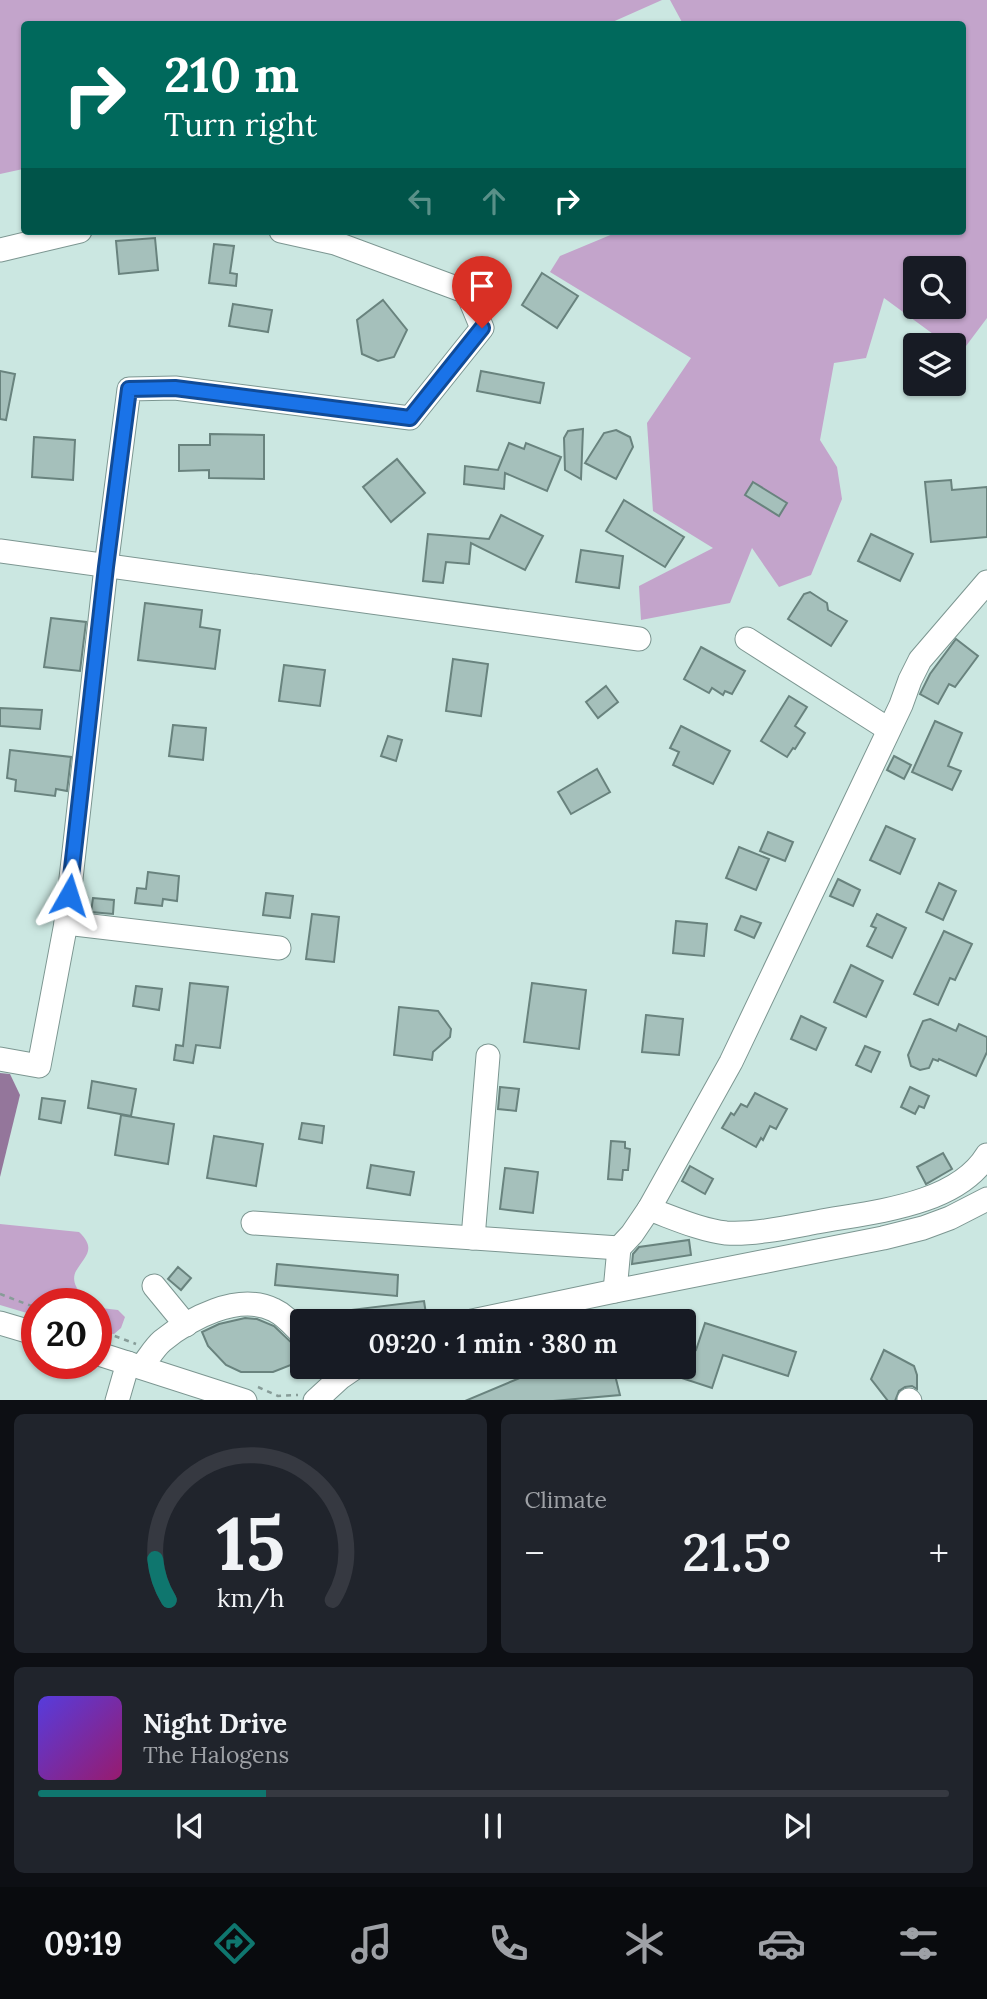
<!DOCTYPE html>
<html lang="en">
<head>
<meta charset="utf-8">
<style>
	:root { --surface:#171b24; --page:#20242c; --text:#f1f3f6; --muted:#9ea1a6; --line:#363941; --accent:#0f766e }
	body { margin:0; font-family:Lora,serif; background:var(--page); color:var(--text); height:100vh; display:flex; flex-direction:column; font-size:26px; white-space:nowrap }
	* { box-sizing:border-box; margin:0 }
	p { font-size:23px; color:var(--muted) }
	.icon { flex:none; width:38px; height:38px; fill:none; stroke:currentColor; stroke-width:2; stroke-linecap:round; stroke-linejoin:round }
	.map { position:relative; height:1400px; overflow:hidden }
	.sheet { display:flex; flex-direction:column; gap:14px; padding:14px; background:#0d0f14; flex:1 }
	.sheet>* { flex:none }
	.banner { position:absolute; left:21px; top:21px; width:945px; height:214px; border-radius:7px; box-shadow:0 2px 5px #0004; background:#00695c; color:#fff; overflow:hidden }
	.tools { position:absolute; left:903px; top:256px; display:grid; gap:14px }
	.tools a { display:grid; place-items:center; width:63px; height:63px; border-radius:7px; background:var(--surface); box-shadow:0 2px 5px #0004; font-size:35px }
	.speed { position:absolute; left:21px; top:1288px; display:flex; gap:14px; font-size:35px; font-weight:700; text-align:center }
	.speed>* { display:grid; place-content:center; width:91px; height:91px; border-radius:50%; background:var(--surface); box-shadow:0 2px 5px #0004; line-height:1 }
	.speed .limit { border:10px solid #d22; background:#fff; color:#111 }
	.pin { position:absolute; display:grid; place-items:center; width:60px; height:60px; color:#fff; margin:-72px -30px; border-radius:50% 50% 50% 0; rotate:-45deg; box-shadow:0 0 7px #0007 }
	.pin .icon { rotate:45deg }
	.me { position:absolute; width:77px; margin:-38px; rotate:6deg; stroke-linejoin:round; filter:drop-shadow(0 0 5px #0008) }
	.turn { display:flex; align-items:center; gap:24px; height:147px; padding:0 28px; font-size:32px }
	.turn .icon { width:91px; height:91px; stroke-width:2.5 }
	.turn b { display:block; font-size:49px; line-height:60px }
	.lanes { display:flex; align-items:center; height:66px; padding:0 28px; background:#0003; justify-content:center; gap:35px; direction:ltr }
	.lanes .off { opacity:.35 }
	.big { font-size:52px; font-weight:600; line-height:1.1 }
	.sheet .widget { flex:1; display:flex; flex-direction:column; justify-content:center; gap:10px; min-width:0; padding:0 24px; border-radius:10px; background:var(--page) }
	.sheet .dial { align-items:center; gap:0 }
	.dial svg { height:182px; overflow:visible; fill:none; stroke:var(--line); stroke-width:7; stroke-linecap:round; text-anchor:middle }
	.dial text { fill:var(--text); stroke:none }
	.song { display:flex; align-items:center; gap:21px }
	.cover { width:84px; height:84px; border-radius:10px; background:linear-gradient(135deg,hsl(250 70% 55%),hsl(320 70% 35%)) }
	.played { height:7px; border-radius:4px; background:linear-gradient(90deg,var(--accent) 25%,var(--line) 25%) }
	.keys { display:flex; justify-content:space-around; direction:ltr }
	.heat { display:flex; justify-content:space-between; align-items:center; font-size:38px; direction:ltr }
	.sheet .tiles { flex:1; display:grid; gap:14px; grid-template-columns:1fr 1fr }
	.widget:last-child { grid-column:span 2 }
	.trip { position:absolute; left:290px; top:1309px; width:406px; height:70px; border-radius:7px; background:var(--surface); box-shadow:0 2px 5px #0004; font-weight:600; line-height:70px; text-align:center }
	.dock { display:flex; height:112px; justify-content:space-around; align-items:center; background:#090b0e; color:var(--muted) }
	.dock .icon { width:49px; height:49px }
	.dock .current { color:var(--accent) }
	.dock b { font-size:32px; color:var(--text) }
	.map>svg:first-child { display:block }
</style>
</head>
<body>
<div class="map">
<svg width="987" height="1401" viewBox="0 0 987 1401">
	<rect width="100%" height="100%" fill="#cbe7e1"/>
	<!-- green -->
	<g fill="#c3a4cb" fill-rule="evenodd">
		<polygon points="0,0 662,0 608,24 24,24 24,166 23,169 0,174"/>
		<path d="M670,0H987V318L960,354L954,349V345H948L884,298L866,358L834,363L820,440L837,467L842,499L811,575L779,587L752,548L730,603L641,620L639,586L713,548L653,511L647,423L691,358L550,272L560,256L620,231H962V24H683ZM915,268H954V306H915Z"/>
		<path d="M0,1224L79,1232C97,1249 85,1256 76,1271C69,1284 83,1298 94,1304H37V1316L0,1305Z"/>
		<polygon points="96,1305 101,1308 118,1310 125,1317 121,1328 114,1334 105,1333 96,1335"/>
	</g>
	<!-- water -->
	<polygon fill="#94769b" points="0,1073 10,1074 20,1095 0,1177"/>
	<!-- building -->
	<g fill="#a5c0bb" stroke="#69837e" stroke-width="2">
		<polygon points="155,238 158,270 119,274 116,241"/>
		<polygon points="214,244 234,246 230,273 237,274 236,286 209,283"/>
		<polygon points="542,273 578,296 557,328 522,305"/>
		<polygon points="383,300 407,330 394,357 378,361 362,354 357,320"/>
		<polygon points="233,304 272,310 268,332 229,326"/>
		<polygon points="0,371 15,374 6,420 0,419"/>
		<polygon points="481,371 544,383 540,403 477,391"/>
		<polygon points="583,429 581,479 565,470 564,438 568,431"/>
		<polygon points="616,430 630,437 633,447 616,479 585,463 604,433"/>
		<polygon points="210,434 264,435 264,479 209,478 209,470 179,471 179,445 210,445"/>
		<polygon points="34,437 75,440 73,480 32,477"/>
		<polygon points="509,443 524,449 526,443 561,457 547,491 505,473 504,489 464,484 465,466 498,470"/>
		<polygon points="397,459 425,493 391,522 363,487"/>
		<polygon points="951,480 952,490 987,487 987,537 931,542 925,482"/>
		<polygon points="753,482 787,503 779,516 745,495"/>
		<polygon points="624,500 684,537 665,567 606,531"/>
		<polygon points="501,515 543,536 525,570 471,543 469,564 446,562 443,583 423,581 428,534 489,539"/>
		<polygon points="871,534 913,554 900,581 858,561"/>
		<polygon points="581,550 623,556 619,588 576,582"/>
		<polygon points="810,592 827,603 828,610 847,621 831,646 788,619 804,594"/>
		<polygon points="145,603 202,610 200,627 220,630 215,669 138,660"/>
		<polygon points="51,618 86,622 80,671 44,667"/>
		<polygon points="956,639 978,656 955,687 949,684 938,704 920,694 930,674"/>
		<polygon points="701,647 745,671 732,694 725,691 723,695 712,688 709,693 684,679"/>
		<polygon points="453,659 488,664 481,716 446,711"/>
		<polygon points="284,665 325,670 320,706 279,701"/>
		<polygon points="606,686 618,702 598,718 586,702"/>
		<polygon points="789,696 807,707 795,726 805,733 795,749 793,748 787,757 761,741"/>
		<polygon points="0,708 42,710 40,729 0,726"/>
		<polygon points="935,721 962,733 948,766 961,771 952,790 912,772"/>
		<polygon points="173,725 206,728 203,760 169,756"/>
		<polygon points="681,726 730,751 713,784 673,765 679,752 670,748"/>
		<polygon points="388,736 402,740 396,761 381,756"/>
		<polygon points="10,750 71,757 67,791 56,789 55,796 15,791 16,780 7,778"/>
		<polygon points="894,756 911,765 904,779 887,770"/>
		<polygon points="597,769 610,792 571,814 558,792"/>
		<polygon points="886,826 915,839 900,874 870,860"/>
		<polygon points="768,832 793,842 785,861 760,851"/>
		<polygon points="739,847 769,859 756,890 726,878"/>
		<polygon points="148,872 179,876 177,901 163,899 162,906 135,903 137,888 146,889"/>
		<polygon points="838,879 860,890 853,906 830,896"/>
		<polygon points="939,883 956,891 943,920 926,912"/>
		<polygon points="266,893 293,896 290,918 263,915"/>
		<polygon points="93,898 114,900 113,914 91,912"/>
		<polygon points="312,914 339,917 334,962 306,959"/>
		<polygon points="877,914 906,928 892,958 867,946 876,928 871,926"/>
		<polygon points="741,916 761,923 754,938 735,930"/>
		<polygon points="676,921 707,924 704,956 673,953"/>
		<polygon points="944,931 972,944 955,980 950,978 938,1005 914,994"/>
		<polygon points="851,965 883,981 866,1017 834,1002"/>
		<polygon points="190,983 228,987 220,1048 196,1045 193,1063 174,1060 176,1045 183,1046"/>
		<polygon points="532,983 586,990 579,1049 524,1042"/>
		<polygon points="136,986 162,989 159,1010 133,1006"/>
		<polygon points="399,1007 438,1011 451,1029 450,1037 433,1052 432,1060 394,1055"/>
		<polygon points="646,1015 683,1019 679,1055 642,1052"/>
		<polygon points="801,1016 826,1028 816,1050 791,1039"/>
		<polygon points="930,1019 956,1031 959,1024 987,1037 987,1052 976,1076 939,1059 938,1061 933,1059 929,1068 920,1070 911,1066 908,1055 923,1021"/>
		<polygon points="865,1046 880,1052 871,1072 856,1065"/>
		<polygon points="92,1081 136,1089 131,1116 88,1108"/>
		<polygon points="500,1087 519,1089 516,1111 498,1109"/>
		<polygon points="910,1087 929,1096 924,1108 919,1106 915,1114 901,1107"/>
		<polygon points="755,1093 787,1109 776,1129 770,1126 763,1140 761,1138 756,1147 722,1128 731,1113 734,1115 741,1104 747,1107"/>
		<polygon points="42,1098 65,1101 61,1123 39,1119"/>
		<polygon points="121,1115 174,1124 168,1164 115,1155"/>
		<polygon points="302,1123 324,1126 322,1143 299,1139"/>
		<polygon points="214,1136 263,1144 256,1186 207,1178"/>
		<polygon points="611,1141 625,1142 625,1148 630,1149 628,1170 623,1170 622,1180 608,1179"/>
		<polygon points="943,1153 952,1169 926,1184 917,1167"/>
		<polygon points="371,1165 414,1172 410,1195 367,1188"/>
		<polygon points="690,1166 713,1179 705,1194 682,1181"/>
		<polygon points="505,1168 538,1172 533,1213 500,1209"/>
		<polygon points="689,1240 691,1255 632,1264 633,1254 639,1247"/>
		<polygon points="277,1264 398,1275 397,1296 275,1285"/>
		<polygon points="178,1267 191,1278 181,1290 168,1279"/>
		<polygon points="424,1301 426,1314 393,1321 327,1321 326,1313"/>
		<polygon points="245,1318 257,1319 274,1326 296,1347 301,1361 273,1372 241,1372 226,1365 208,1346 202,1332 219,1324"/>
		<polygon points="705,1323 796,1352 788,1376 723,1355 712,1388 654,1369 655,1367 684,1367 684,1346 696,1350"/>
		<polygon points="884,1350 914,1366 917,1375 917,1389 912,1386 905,1387 899,1391 895,1401 888,1401 871,1379"/>
		<polygon points="546,1367 613,1367 620,1395 553,1401 465,1401"/>
	</g>
	<g fill="none" stroke-linecap="round" stroke-linejoin="round">
		<!-- minor casing -->
		<g stroke="#7c9691" stroke-width="25">
			<g id="minor">
				<polyline points="0,250 80,231"/>
				<polyline points="0,551 639,639"/>
				<polyline points="747,639 888,729"/>
				<polyline points="279,948 66,923 106,567 129,389 175,388 410,418 482,328 467,292 335,243 281,231"/>
				<polyline points="0,1059 39,1066 66,923"/>
				<path d="M649,1209C674,1218 700,1230 726,1233C753,1235 790,1227 817,1222C870,1212 956,1206 987,1155"/>
				<polyline points="253,1223 619,1248"/>
				<polyline points="473,1238 488,1056"/>
				<polyline points="154,1286 186,1325"/>
				<polyline points="615,1291 619,1248 632,1234 649,1209 731,1062 901,705 910,680 920,660 987,582"/>
				<polyline points="472,1321 615,1291 883,1238 923,1228 950,1218 987,1199"/>
				<polyline points="0,1323 37,1334"/>
				<polyline points="96,1353 245,1401"/>
				<path d="M141,1367C148,1359 154,1348 162,1341C189,1319 238,1292 274,1310C285,1315 294,1326 303,1335"/>
				<polyline points="909,1400 910,1401"/>
				<polyline points="117,1401 128,1363"/>
				<polyline points="315,1401 340,1378 356,1367"/>
			</g>
		</g>
		<!-- path -->
		<g stroke="#879c98" stroke-width="2.5" stroke-dasharray="5 5" stroke-linecap="butt">
			<polyline points="0,1294 37,1308"/>
			<polyline points="96,1329 136,1344"/>
			<polyline points="258,1387 278,1396 298,1395"/>
		</g>
		<!-- minor -->
		<use href="#minor" stroke="#fff" stroke-width="23"/>
	</g>
	<g fill="none" stroke-linecap="round" stroke-linejoin="round">
		<!-- route casing -->
		<g stroke="#114b97" stroke-width="18">
			<polyline id="route" points="69,895 106,567 129,389 175,388 410,418 482,328"/>
		</g>
		<!-- route -->
		<use href="#route" stroke="#1a73e8" stroke-width="12"/>
	</g>
</svg>
<div class="tools">
<a><svg class="icon" aria-label="search" viewBox="0 0 24 24"><circle cx="10" cy="10" r="6"/><path d="M15 15l6 6"/></svg></a>
<a><svg class="icon" aria-label="layers" viewBox="0 0 24 24"><path d="M12 4l9 5-9 5-9-5zM3 14l9 5 9-5"/></svg></a>
</div>
<div class="speed"><div class="limit">20</div></div>
<div class="pin" style="left:482px;top:328px;background:#d93025"><svg class="icon" aria-label="arrive" viewBox="0 0 24 24"><path d="M6 21V4h12l-3 4 3 4H6"/></svg></div>
<svg class="me" style="left:69px;top:895px" viewBox="-20 -20 40 40"><path d="M0-17L14 15 0 8-14 15z" fill="#1a73e8" stroke="#fff" stroke-width="4"/></svg>
<div class="trip">09:20 · 1 min · 380 m</div>
<div class="banner">
<div class="turn"><svg class="icon" aria-label="right" viewBox="0 0 24 24"><path d="M7 20v-9h11M14 6l5 5-5 5"/></svg><div><b>210 m</b>Turn right</div></div>
<div class="lanes"><svg class="icon off" aria-label="left" viewBox="0 0 24 24"><path d="M17 20v-9H6M10 6l-5 5 5 5"/></svg><svg class="icon off" aria-label="ahead" viewBox="0 0 24 24"><path d="M12 20V5M6 11l6-6 6 6"/></svg><svg class="icon" aria-label="right" viewBox="0 0 24 24"><path d="M7 20v-9h11M14 6l5 5-5 5"/></svg></div>
</div>
</div>
<section class="sheet">
<div class="tiles">
<div class="widget dial"><svg viewBox="0 0 100 80">
<path d="M14 69A42 42 0 1 1 86 69"/>
<path d="M14 69A42 42 0 0 1 8 51" stroke="#0f766e"/>
<text x="50" y="56" font-size="32" font-weight="700">15</text>
<text x="50" y="72" font-size="11">km/h</text>
</svg></div>
<div class="widget"><p>Climate</p>
<div class="heat"><a>−</a><b class="big">21.5°</b><a>+</a></div>
</div>
<div class="widget">
<div class="song"><i class="cover"></i><div><b>Night Drive</b><p>The Halogens</p></div></div>
<div class="played"></div>
<div class="keys"><svg class="icon" aria-label="previous" viewBox="0 0 24 24"><path d="M18 5L8 12l10 7zM5 5v14"/></svg><svg class="icon" aria-label="pause" viewBox="0 0 24 24"><path d="M8 5v14M16 5v14"/></svg><svg class="icon" aria-label="next" viewBox="0 0 24 24"><path d="M6 5l10 7-10 7zM19 5v14"/></svg></div>
</div>
</div>
</section>
<nav class="dock">
<b>09:19</b>
<svg class="icon current" aria-label="directions" viewBox="0 0 24 24"><path d="M12 3l9 9-9 9-9-9zM9 14v-3h6M13 9l2 2-2 2"/></svg>
<svg class="icon" aria-label="music" viewBox="0 0 24 24"><path d="M9 18V5l10-2v13"/><circle cx="6" cy="18" r="3"/><circle cx="16" cy="16" r="3"/></svg>
<svg class="icon" aria-label="phone" viewBox="0 0 24 24"><path d="M5 4h4l2 5-3 2q2 4 5 5l2-3 5 2v4C11 20 4 13 5 4z"/></svg>
<svg class="icon" aria-label="climate" viewBox="0 0 24 24"><path d="M12 3v18M4 7l16 10M4 17L20 7"/></svg>
<svg class="icon" aria-label="car" viewBox="0 0 24 24"><path d="M5 17H2v-5l4-1 3-4h7l3 4 3 1v5h-3M9 17h6M6 11h13"/><circle cx="7" cy="17" r="2"/><circle cx="17" cy="17" r="2"/></svg>
<svg class="icon" aria-label="filters" viewBox="0 0 24 24"><path d="M4 7h16M4 17h16"/><circle cx="9" cy="7" r="2"/><circle cx="15" cy="17" r="2"/></svg>
</nav>
</body>
</html>
